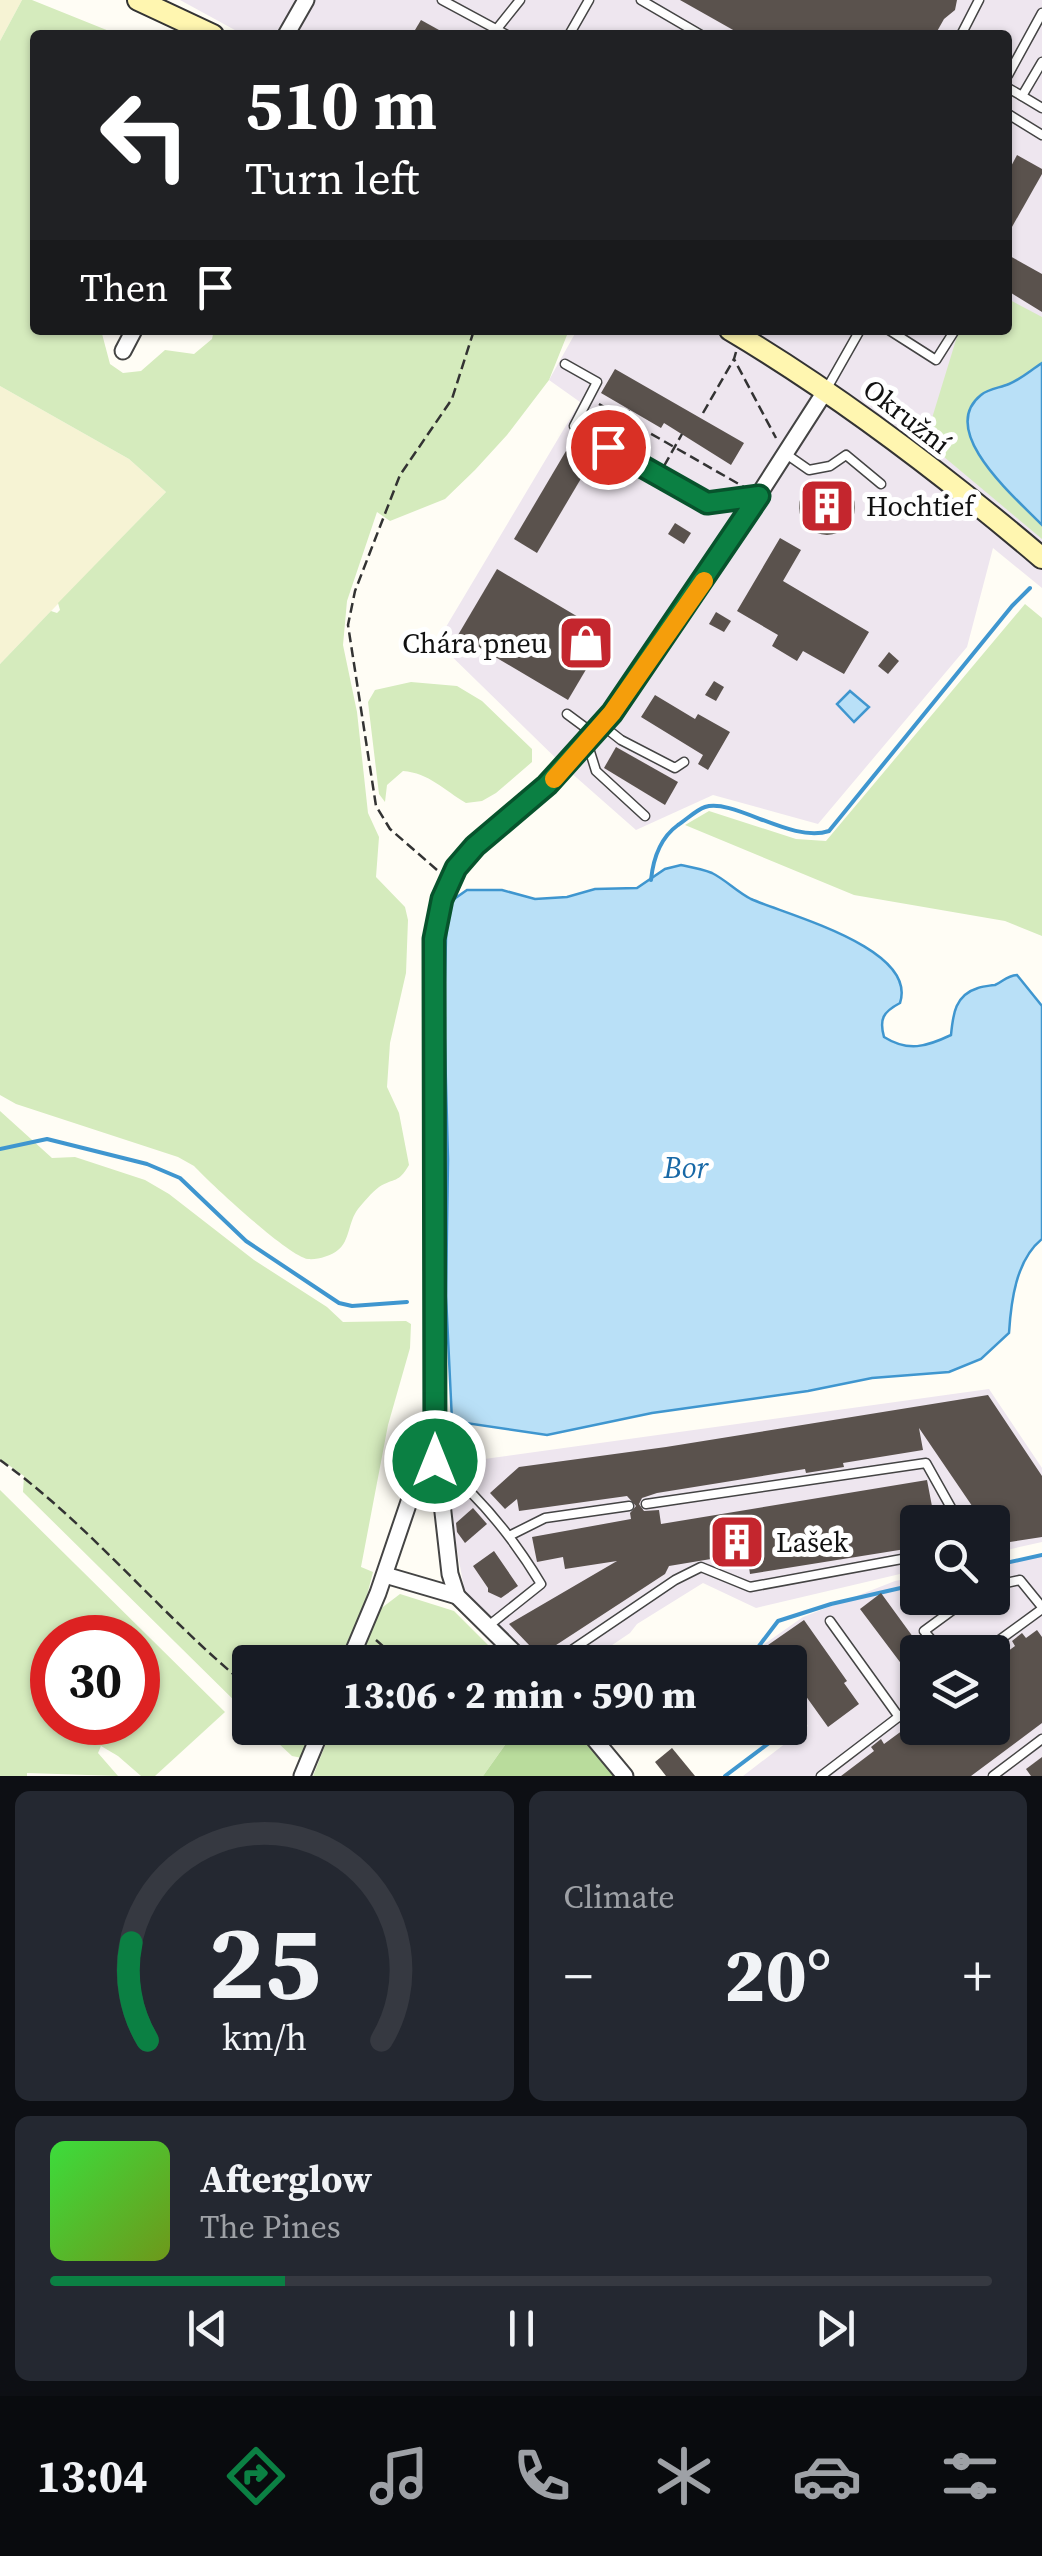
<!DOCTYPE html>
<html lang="en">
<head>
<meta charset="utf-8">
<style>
	:root { --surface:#171b24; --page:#242831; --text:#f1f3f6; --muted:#9ea1a6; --line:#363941; --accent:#0b8043 }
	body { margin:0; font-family:"Source Serif 4",serif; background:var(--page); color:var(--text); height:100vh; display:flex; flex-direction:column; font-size:38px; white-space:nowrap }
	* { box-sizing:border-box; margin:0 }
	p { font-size:32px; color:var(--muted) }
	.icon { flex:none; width:55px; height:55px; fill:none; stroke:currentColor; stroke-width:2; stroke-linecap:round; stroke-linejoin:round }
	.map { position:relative; height:1776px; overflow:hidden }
	.side { display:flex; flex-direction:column; gap:15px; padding:15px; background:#0d0f14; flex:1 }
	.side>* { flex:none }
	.banner { position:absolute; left:30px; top:30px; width:982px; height:305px; border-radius:10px; box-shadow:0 2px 8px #0004; background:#202124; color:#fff; overflow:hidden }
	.fabs { position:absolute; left:900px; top:1505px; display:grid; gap:20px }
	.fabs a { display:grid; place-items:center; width:110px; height:110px; border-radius:10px; background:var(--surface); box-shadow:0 2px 8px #0004; font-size:50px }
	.speed { position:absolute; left:30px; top:1615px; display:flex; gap:20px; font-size:50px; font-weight:700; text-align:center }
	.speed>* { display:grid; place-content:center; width:130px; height:130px; border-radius:50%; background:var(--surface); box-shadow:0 2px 8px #0004; line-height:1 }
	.speed .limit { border:15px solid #d22; background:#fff; color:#111 }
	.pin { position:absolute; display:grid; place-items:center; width:85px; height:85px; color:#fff; margin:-42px; border:5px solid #fff; border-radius:50%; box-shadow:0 2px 10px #0007 }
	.me { position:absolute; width:110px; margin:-55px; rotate:0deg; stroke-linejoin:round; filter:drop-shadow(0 0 8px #0008) }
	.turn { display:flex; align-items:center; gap:35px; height:210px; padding:0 50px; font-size:45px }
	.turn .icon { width:130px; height:130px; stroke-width:2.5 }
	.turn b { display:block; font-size:70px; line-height:85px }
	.then { display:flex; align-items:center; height:95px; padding:0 50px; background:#0003; gap:20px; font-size:38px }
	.big { font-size:75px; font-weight:800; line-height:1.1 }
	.side .tile { flex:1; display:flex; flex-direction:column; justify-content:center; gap:15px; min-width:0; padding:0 35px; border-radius:15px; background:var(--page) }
	.side .dial { align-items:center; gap:0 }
	.dial svg { height:260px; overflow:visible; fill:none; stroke:var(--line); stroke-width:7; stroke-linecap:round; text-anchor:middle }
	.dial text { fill:var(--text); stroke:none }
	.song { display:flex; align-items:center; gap:30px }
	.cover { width:120px; height:120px; border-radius:15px; background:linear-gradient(135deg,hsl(120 70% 55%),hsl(80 70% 35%)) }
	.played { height:10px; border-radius:5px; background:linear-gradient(90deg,var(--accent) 25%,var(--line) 25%) }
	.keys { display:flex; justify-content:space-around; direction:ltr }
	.heat { display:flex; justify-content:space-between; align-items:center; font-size:55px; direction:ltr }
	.side .tiles { flex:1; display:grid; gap:15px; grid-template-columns:1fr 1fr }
	.tile:last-child { grid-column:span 2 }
	.trip { position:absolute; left:232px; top:1645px; width:575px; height:100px; border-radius:10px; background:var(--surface); box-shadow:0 2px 8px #0004; font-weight:800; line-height:100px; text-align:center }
	.dock { display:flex; height:160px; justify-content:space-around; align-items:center; background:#090b0e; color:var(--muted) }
	.dock .icon { width:70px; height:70px }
	.dock .on { color:var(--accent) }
	.dock b { font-size:45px; color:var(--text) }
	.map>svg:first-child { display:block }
</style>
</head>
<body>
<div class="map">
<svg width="1042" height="1776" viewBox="0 0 1042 1776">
	<rect width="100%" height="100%" fill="#fffdf5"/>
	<!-- industrial -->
	<g fill="#eee6ef" fill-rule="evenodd">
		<polygon points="180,0 1042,0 1042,588 993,548 967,647 818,824 713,795 636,830 569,771 437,642 580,402 549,380 577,330 1008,330 1008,35 244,35"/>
		<polygon points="989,1389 1042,1468 1042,1542 993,1553 992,1522 918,1522 917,1570 756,1608 703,1583 637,1624 630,1633 587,1662 536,1662 465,1593 445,1485 460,1458 470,1461"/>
		<path d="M1042,1556V1776H743L808,1726L790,1692V1662H773L763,1645L803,1617L895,1581L917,1577L918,1598H992L993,1564ZM918,1652H992V1728H918Z"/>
	</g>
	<!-- farmland -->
	<g fill="#f6f3d4">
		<polygon points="0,0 22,0 0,41"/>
		<polygon points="0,386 129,459 166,492 0,664"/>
	</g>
	<!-- green -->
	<g fill="#d5ebbd" fill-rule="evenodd">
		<path d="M22,0H32L119,35H35V330H101L110,364L123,373L141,371L165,350L194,354L212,339L214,330H569L549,380L507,435L475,470L445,499L390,521L377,512L347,601L343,645L357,712L368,813L379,837L376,877L405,907L408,920L406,973L390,1043L387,1087L399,1113L409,1165C398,1184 395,1177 379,1187C372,1192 363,1203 358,1209C348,1222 350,1241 338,1250C331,1256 317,1260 308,1259C288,1256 211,1184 194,1166L178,1157L16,1104L0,1095V664L51,611L57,613L60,610L58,603L166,492L129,459L0,386V41Z"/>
		<polygon points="1008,299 1042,317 1042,363 1009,384 988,390 989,470 1042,525 1042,539 925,441 959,330 1008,330"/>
		<polygon points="1025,604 1042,618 1042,936 1005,921 854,895 685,825 709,811 796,839 826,841"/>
		<path d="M411,682L457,686L482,701L532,749V762L496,793L482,801L466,803C444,790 429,773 403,771L387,785L385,802L379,794L368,702L375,690Z"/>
		<polygon points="0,1111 52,1158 75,1157 145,1180 169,1194 254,1260 327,1307 343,1322 406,1321 411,1324 410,1348 388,1425 361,1567 373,1572 365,1603 340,1662 250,1662 250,1716 23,1492 24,1476 0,1459"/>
		<path d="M0,1490L225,1712L155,1776H141L118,1756L101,1746L98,1753L118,1776L27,1773V1776H0ZM52,1638H138V1722H52Z"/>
		<polygon points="400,1594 454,1611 505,1662 358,1662 379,1610"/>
		<polygon points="262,1728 297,1728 307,1744 302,1758 292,1756"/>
		<polygon points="332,1728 517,1728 483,1776 313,1776"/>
	</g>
	<!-- forest -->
	<polygon fill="#b9dc9c" points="517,1728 577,1728 614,1776 483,1776"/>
	<!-- water -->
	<g fill="#b9e0f7" stroke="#3f96cf" stroke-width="2.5">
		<path d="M1042,363V525C1016,498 936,431 981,395C989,388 1000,388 1009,384C1021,379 1031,370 1042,363Z"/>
		<polygon points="850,691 869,707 854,722 837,704"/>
		<path d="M681,865C691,867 702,869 712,873C726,880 737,892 751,899C787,915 918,948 900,1003C883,1012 879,1019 884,1037C908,1052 926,1047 951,1035C953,1014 955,995 978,988C980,987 993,985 995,985C1004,981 1006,976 1017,975L1042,1006V1239C1016,1260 1011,1301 1009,1333L981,1359L949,1372L872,1378L808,1391L652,1413L547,1435L452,1421L446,1296L448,1159L444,1009L447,904L467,890H502L535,899L567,897L595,889L637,888L665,869Z"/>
	</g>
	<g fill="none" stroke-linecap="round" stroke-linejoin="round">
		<!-- stream -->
		<g stroke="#3f96cf" stroke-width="4">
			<path d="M651,880C653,860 660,838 678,825C686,820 696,810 705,807C734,798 792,844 829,831L1012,606L1030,588"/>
			<polyline points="0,1149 47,1139 147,1164 180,1178 246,1241 339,1303 352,1306 407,1302"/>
			<polyline points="992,1566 1042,1555"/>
			<polyline points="763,1662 759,1646 778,1621 831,1604 918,1584"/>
			<polyline points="725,1776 781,1734 784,1728"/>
		</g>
	</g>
	<!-- building -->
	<g fill="#5a524d">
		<polygon points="680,0 957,0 955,10 944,19 935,35 742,35"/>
		<polygon points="421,20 448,35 412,35"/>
		<polygon points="1017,155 1042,169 1042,174 1008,234 1008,172"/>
		<polygon points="1008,255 1042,274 1042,312 1008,291"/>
		<polygon points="615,369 744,443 731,465 664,423 661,428 601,393"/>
		<polygon points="566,451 589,465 537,553 514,539"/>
		<circle cx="827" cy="507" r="28"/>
		<polygon points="675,523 691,533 684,544 668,534"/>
		<polygon points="780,538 801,550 783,581 869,632 844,674 803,651 797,661 772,646 778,635 737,611"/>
		<polygon points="497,569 607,634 568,700 458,635"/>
		<polygon points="716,612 731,621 724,632 709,624"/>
		<polygon points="889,652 899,661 888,674 878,666"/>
		<polygon points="714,681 724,687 716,701 705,695"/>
		<polygon points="655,695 695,719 698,714 730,732 708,770 698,764 703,755 641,717"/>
		<polygon points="616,747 678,782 665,805 604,768"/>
		<polygon points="988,1395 1042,1476 1042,1537 997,1544 992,1537 992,1522 983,1522 919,1428 923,1450 843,1463 844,1467 806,1473 805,1469 657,1493 642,1498 639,1504 644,1511 659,1510 661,1524 927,1480 935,1522 918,1522 918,1547 750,1574 747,1553 669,1566 665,1574 550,1649 530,1646 509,1624 617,1561 565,1569 563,1557 537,1562 532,1537 631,1519 630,1513 636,1506 627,1496 519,1511 517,1499 505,1509 490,1493 519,1467 666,1447"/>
		<polygon points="473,1508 487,1524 465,1543 457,1532 456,1523"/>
		<polygon points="494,1551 518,1586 501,1598 488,1592 488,1588 473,1566"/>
		<polygon points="881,1593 924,1652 918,1652 918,1686 860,1609"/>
		<polygon points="804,1620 847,1681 844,1683 859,1704 828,1727 790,1674 790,1662 781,1662 768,1645"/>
		<polygon points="1037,1630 1042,1637 1042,1723 971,1776 841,1776 874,1751 871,1747 881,1739 884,1744 918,1719 918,1728 992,1728 992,1663 1015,1646 1012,1641 1022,1633 1026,1638"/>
		<polygon points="623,1728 645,1728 647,1740 625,1743"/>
		<polygon points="672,1748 695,1776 666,1776 655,1762"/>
		<polygon points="1042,1757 1042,1776 1031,1776 1026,1769"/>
	</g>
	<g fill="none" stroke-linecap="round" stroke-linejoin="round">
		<!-- service casing -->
		<g stroke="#444" stroke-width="11">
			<g id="service">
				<polyline points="442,0 507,35"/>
				<polyline points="641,0 701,35"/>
				<polyline points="492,35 520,0"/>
				<polyline points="569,35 589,0"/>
				<polyline points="961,35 979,0"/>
				<polyline points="1008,75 1042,13"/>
				<polyline points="1008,88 1022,96 1042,62"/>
				<polyline points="1022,96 1042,108"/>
				<polyline points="1008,114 1042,135"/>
				<polyline points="889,330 936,360 955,330"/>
				<polyline points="565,364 597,382 574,426 707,503 755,496"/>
				<polyline points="826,390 860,330"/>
				<polyline points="786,454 809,470 830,466 846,455 881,484"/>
				<polyline points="567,714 594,734"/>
				<polyline points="602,725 621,740 675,768 684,762"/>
				<polyline points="587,742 596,771 645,816"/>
				<path d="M441,1465C482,1499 514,1539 541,1584L487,1627"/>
				<polyline points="646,1504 926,1463 959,1522"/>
				<polyline points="511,1535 545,1518 629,1506"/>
				<polyline points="992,1586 1020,1580 1042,1607"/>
				<polyline points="830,1621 899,1717"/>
				<polyline points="942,1652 924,1631 969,1598"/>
				<polyline points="983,1652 1042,1609"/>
				<polyline points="554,1662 675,1580 701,1567 750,1587 918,1556"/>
				<polyline points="821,1776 918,1702"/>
				<polyline points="993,1776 1042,1739"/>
			</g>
		</g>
		<!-- minor casing -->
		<g stroke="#444" stroke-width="19">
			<g id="minor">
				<polyline points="286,35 306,0"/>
				<polyline points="123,351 134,330"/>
				<polyline points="435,1442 450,1574 457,1596 524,1662"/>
				<polyline points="385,1575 457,1596"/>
				<polyline points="349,1662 378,1593 435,1425 435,939 441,899 455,868 475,846 529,803 612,713 695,594 826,390"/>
				<polyline points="585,1728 625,1776"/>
				<polyline points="302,1776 322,1728"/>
			</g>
		</g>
		<!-- secondary casing -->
		<g stroke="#333" stroke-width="24">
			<g id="secondary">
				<polyline points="138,0 213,35"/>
				<path d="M730,330C841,396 943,474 1042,558"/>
			</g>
		</g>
		<!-- path -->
		<g stroke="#333" stroke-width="2.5" stroke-dasharray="10 5" stroke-linecap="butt">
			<polyline points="736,352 734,359 776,438"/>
			<polyline points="599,404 744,487"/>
			<polyline points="703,413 734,359"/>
			<polyline points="614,438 629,410"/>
			<polyline points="664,466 682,434"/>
			<polyline points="595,474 602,458"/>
			<polyline points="437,870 390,829 376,806 348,625 355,591 400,475 452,399 474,330"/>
			<path d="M0,1460C92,1526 162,1617 250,1688"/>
			<polyline points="376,1640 401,1662"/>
			<polyline points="475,1728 491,1742"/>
		</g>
		<!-- service -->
		<use href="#service" stroke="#fff" stroke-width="8"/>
		<!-- minor -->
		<use href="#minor" stroke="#fff" stroke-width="15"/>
		<!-- secondary -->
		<use href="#secondary" stroke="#fff6b0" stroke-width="20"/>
	</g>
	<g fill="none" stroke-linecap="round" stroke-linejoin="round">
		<!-- route casing -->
		<g stroke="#07532c" stroke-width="25">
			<polyline id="route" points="435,1461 434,939 442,899 456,868 475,846 547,785 612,713 759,496 707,503 608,447"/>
		</g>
		<!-- route -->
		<use href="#route" stroke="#0b8043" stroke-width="18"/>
		<!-- slow -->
		<polyline stroke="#f59e0b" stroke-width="18" points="554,779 612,713 704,581"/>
	</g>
	<!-- icons -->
	<defs>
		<g id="building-square" transform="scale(2.875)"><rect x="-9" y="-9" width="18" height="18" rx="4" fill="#c4262e" stroke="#fff"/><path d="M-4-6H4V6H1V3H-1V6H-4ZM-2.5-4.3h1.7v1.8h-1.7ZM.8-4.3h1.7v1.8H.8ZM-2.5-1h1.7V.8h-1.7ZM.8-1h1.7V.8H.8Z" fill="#fff"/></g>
		<g id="shop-square" transform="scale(2.875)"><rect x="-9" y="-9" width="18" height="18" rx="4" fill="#c4262e" stroke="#fff"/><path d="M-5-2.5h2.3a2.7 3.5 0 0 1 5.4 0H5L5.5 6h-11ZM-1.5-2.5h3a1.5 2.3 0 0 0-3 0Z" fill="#fff"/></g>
	</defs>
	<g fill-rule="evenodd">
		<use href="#building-square" x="827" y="506"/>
		<use href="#shop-square" x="586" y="643"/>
		<use href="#building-square" x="737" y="1542"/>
	</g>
	<g text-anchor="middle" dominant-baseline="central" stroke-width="10" stroke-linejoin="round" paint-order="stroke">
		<!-- street labels -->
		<g font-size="28" fill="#111" stroke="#fff">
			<text transform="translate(907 416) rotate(38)">Okružní</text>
		</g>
		<!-- poi labels -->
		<g font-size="28" fill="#111" stroke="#fff" text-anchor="start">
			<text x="866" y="506">Hochtief</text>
			<text x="547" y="643" text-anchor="end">Chára pneu</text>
			<text x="776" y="1542">Lašek</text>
		</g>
		<!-- water labels -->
		<g font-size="30" font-style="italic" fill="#1768a6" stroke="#fff">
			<text x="686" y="1167">Bor</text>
		</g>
	</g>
</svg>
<div class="fabs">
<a><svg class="icon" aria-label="search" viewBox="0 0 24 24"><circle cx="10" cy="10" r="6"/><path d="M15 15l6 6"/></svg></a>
<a><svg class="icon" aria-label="layers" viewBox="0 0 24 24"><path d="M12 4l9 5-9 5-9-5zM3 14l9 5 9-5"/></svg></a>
</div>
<div class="speed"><div class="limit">30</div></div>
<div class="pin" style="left:608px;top:447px;background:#d93025"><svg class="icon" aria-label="arrive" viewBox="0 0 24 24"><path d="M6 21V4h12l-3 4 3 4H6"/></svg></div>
<svg class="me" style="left:435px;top:1461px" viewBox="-20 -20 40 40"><circle r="17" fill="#0b8043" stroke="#fff" stroke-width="3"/><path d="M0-11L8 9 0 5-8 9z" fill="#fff"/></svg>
<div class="trip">13:06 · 2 min · 590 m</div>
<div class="banner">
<div class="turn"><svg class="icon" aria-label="left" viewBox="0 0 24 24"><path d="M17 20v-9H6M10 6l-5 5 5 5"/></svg><div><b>510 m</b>Turn left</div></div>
<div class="then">Then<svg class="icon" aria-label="arrive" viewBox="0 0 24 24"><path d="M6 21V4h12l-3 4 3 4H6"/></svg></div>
</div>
</div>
<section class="side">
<div class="tiles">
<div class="tile dial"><svg viewBox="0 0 100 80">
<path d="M14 69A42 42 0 1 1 86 69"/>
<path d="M14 69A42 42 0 0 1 9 39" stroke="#0b8043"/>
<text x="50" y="56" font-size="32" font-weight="700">25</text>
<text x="50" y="72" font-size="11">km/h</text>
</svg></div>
<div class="tile"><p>Climate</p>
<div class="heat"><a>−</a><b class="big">20°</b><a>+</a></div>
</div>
<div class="tile">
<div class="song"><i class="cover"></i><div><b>Afterglow</b><p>The Pines</p></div></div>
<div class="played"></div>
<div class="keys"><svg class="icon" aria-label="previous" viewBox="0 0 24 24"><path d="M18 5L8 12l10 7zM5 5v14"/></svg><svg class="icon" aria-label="pause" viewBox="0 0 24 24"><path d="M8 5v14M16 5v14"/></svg><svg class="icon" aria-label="next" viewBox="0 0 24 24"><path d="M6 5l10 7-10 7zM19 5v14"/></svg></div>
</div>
</div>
</section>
<nav class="dock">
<b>13:04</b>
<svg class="icon on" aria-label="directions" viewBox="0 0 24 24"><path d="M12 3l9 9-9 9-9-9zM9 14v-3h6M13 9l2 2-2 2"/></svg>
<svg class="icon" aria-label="music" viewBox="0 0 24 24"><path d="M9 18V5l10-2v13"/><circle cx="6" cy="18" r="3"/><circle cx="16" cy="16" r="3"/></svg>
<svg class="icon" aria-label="phone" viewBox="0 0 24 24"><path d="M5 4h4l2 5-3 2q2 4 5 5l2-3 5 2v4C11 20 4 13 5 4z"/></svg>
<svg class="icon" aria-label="climate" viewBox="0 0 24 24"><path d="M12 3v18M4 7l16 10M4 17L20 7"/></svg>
<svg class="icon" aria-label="car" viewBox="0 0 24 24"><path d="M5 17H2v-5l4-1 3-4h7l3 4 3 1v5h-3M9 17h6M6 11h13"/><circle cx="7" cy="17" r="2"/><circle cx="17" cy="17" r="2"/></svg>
<svg class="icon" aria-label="filters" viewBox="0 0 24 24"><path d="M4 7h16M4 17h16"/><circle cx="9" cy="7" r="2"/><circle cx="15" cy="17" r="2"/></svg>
</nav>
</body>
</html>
